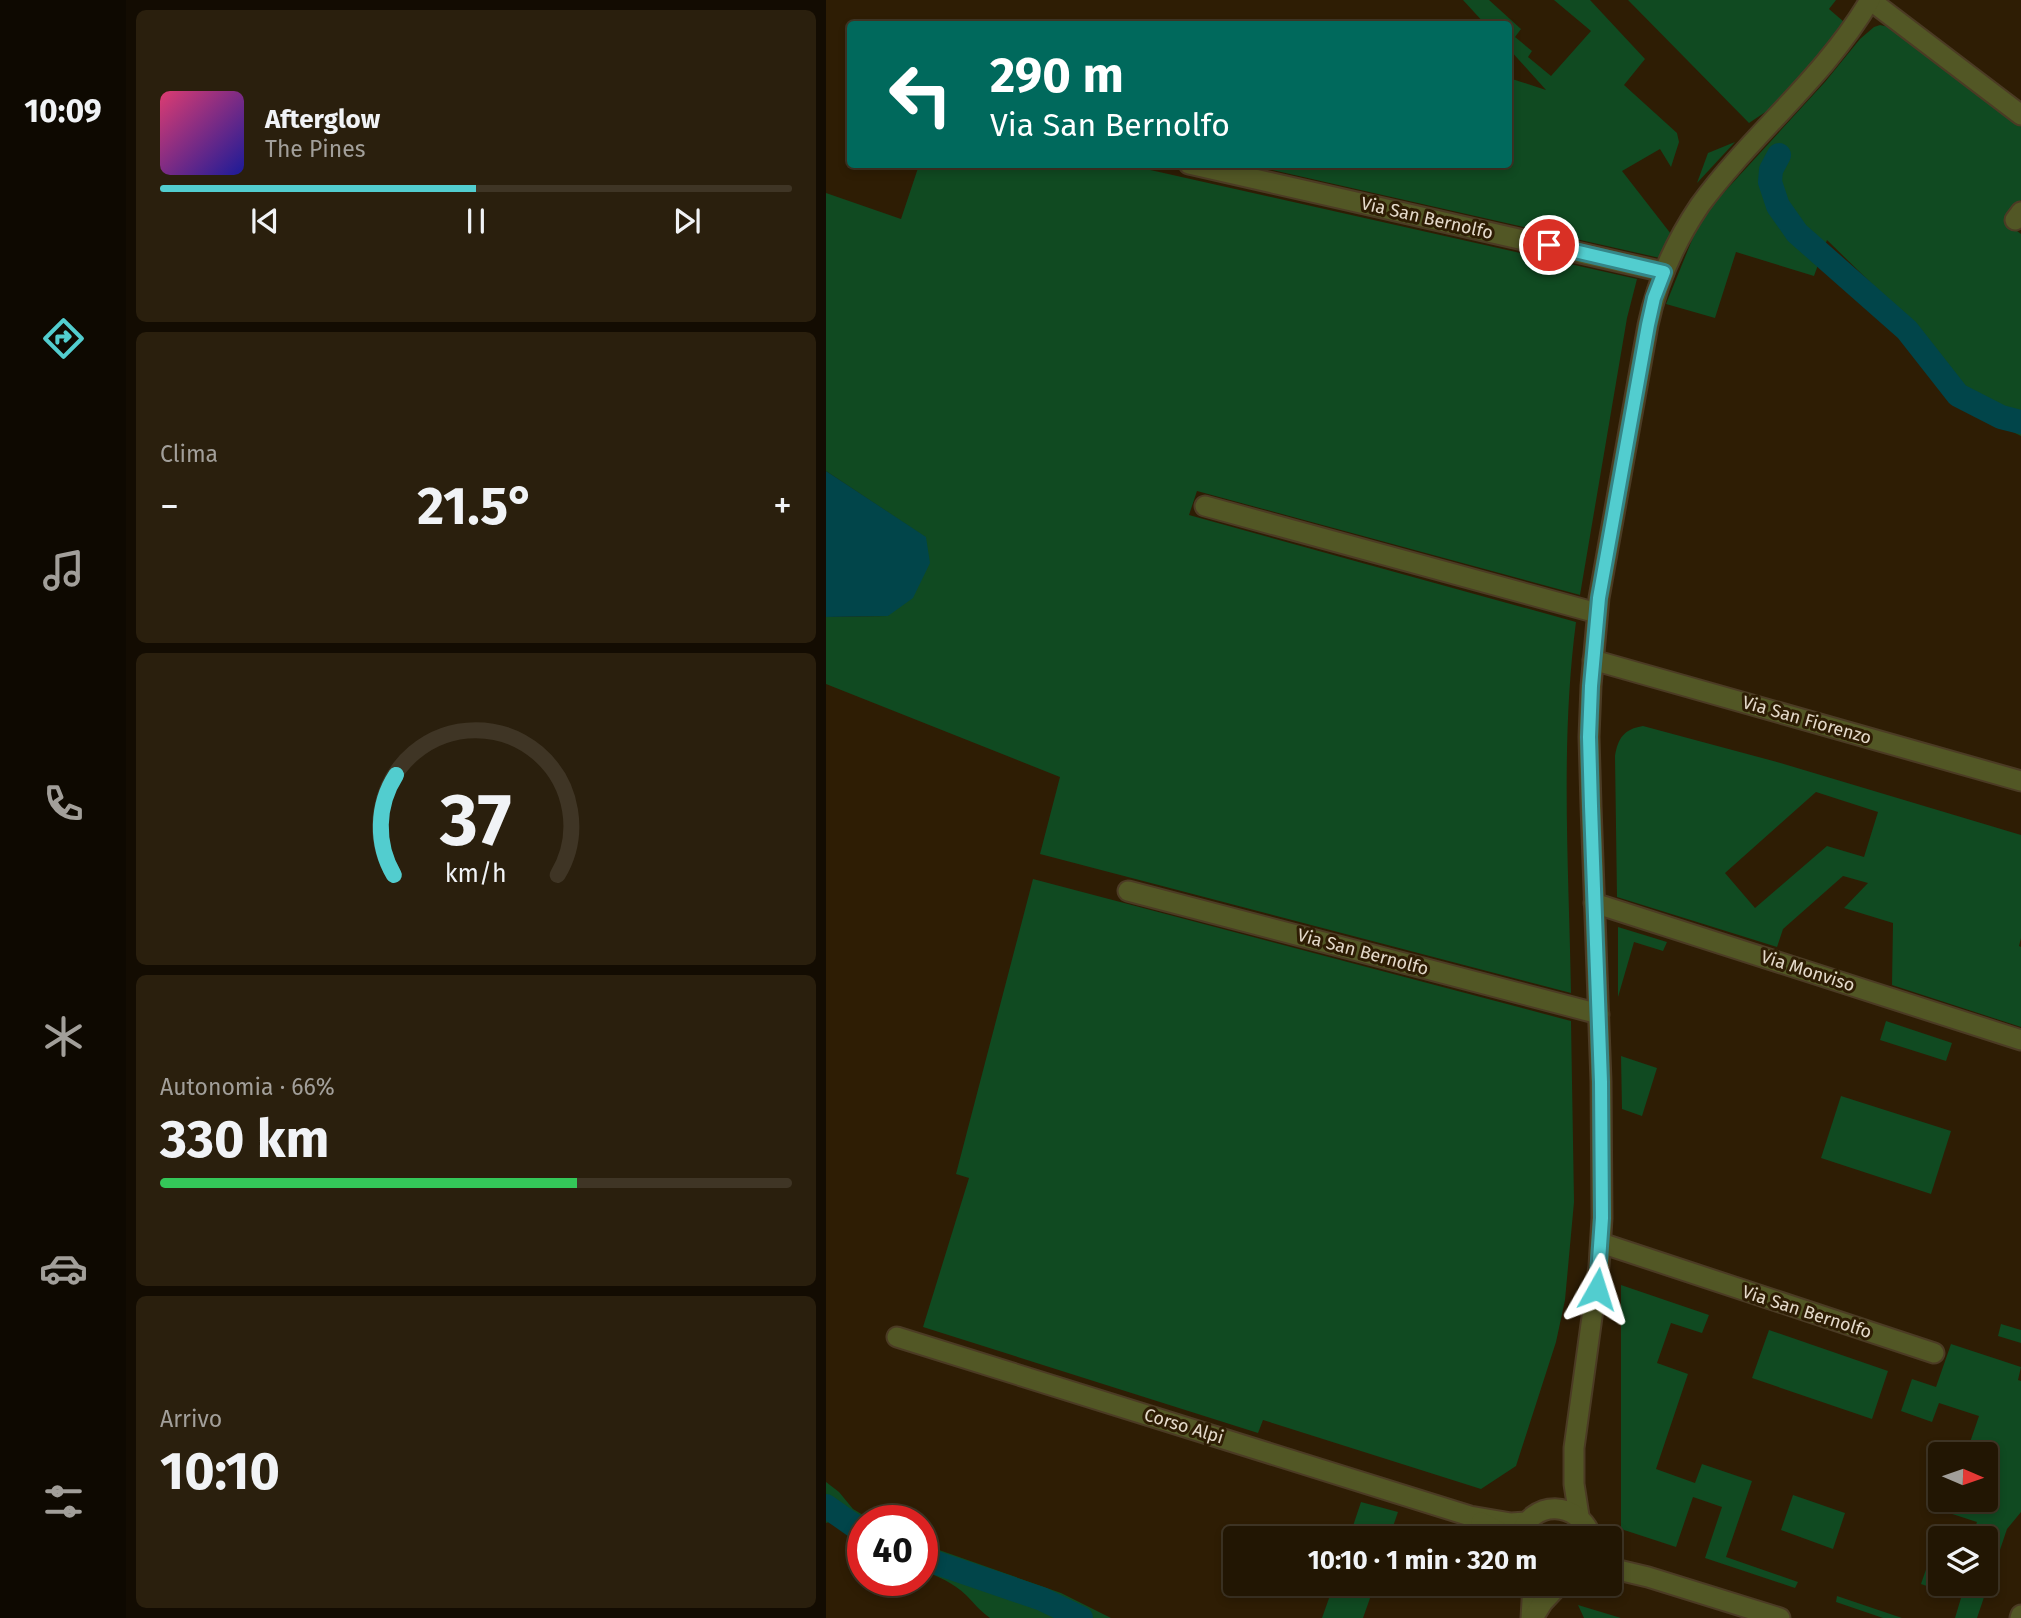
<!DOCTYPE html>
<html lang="it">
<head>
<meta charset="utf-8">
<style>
	:root { --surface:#221603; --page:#2a1f0d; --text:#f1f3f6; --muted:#a29f9a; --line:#3f3525; --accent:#52cdcf }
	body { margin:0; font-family:"Fira Sans",sans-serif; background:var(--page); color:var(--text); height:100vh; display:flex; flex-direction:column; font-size:26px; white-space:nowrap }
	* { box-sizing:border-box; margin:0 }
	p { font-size:23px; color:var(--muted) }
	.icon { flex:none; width:38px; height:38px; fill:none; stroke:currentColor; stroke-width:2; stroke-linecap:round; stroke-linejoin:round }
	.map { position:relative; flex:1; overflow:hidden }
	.panel { display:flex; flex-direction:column; gap:10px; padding:10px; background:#130c02; width:700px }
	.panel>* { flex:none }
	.guide { position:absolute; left:21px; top:21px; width:665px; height:147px; border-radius:7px; box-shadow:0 4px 10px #0003,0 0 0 2px var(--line); background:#00695c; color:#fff; overflow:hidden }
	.needle { width:46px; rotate:92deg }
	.controls { position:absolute; left:1102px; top:1442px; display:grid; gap:14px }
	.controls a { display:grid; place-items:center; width:70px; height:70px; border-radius:7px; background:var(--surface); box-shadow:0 4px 10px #0003,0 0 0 2px var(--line); font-size:35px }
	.speed { position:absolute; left:21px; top:1505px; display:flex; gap:14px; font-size:35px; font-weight:700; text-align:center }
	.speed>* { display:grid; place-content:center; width:91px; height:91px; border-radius:50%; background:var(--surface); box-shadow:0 4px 10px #0003,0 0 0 2px var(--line); line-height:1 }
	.speed .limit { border:10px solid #d22; background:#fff; color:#111 }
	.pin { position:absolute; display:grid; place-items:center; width:60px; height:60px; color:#fff; margin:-30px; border:4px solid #fff; border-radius:50%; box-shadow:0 2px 7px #0007 }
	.me { position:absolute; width:77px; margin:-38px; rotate:6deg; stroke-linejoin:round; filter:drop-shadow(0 0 5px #0008) }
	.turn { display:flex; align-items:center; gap:24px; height:147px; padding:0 28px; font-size:32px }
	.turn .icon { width:91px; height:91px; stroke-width:2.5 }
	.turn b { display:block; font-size:49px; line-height:60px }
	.big { font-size:52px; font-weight:700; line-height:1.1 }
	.panel .widget { flex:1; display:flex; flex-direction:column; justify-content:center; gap:10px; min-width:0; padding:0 24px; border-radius:10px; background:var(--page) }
	.panel .dial { align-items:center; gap:0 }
	.dial svg { height:182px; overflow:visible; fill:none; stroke:var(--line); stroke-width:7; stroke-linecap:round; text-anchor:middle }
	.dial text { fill:var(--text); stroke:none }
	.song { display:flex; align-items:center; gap:21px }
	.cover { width:84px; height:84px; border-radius:10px; background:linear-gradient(135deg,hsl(340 70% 55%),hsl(240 70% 35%)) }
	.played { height:7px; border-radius:4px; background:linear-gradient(90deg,var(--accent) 50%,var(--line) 50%) }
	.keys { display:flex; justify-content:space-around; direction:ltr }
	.heat { display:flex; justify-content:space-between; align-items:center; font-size:38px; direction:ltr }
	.charge { height:10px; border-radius:5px; background:linear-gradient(90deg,#34c759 66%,var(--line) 0) }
	.trip { position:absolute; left:397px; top:1526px; width:399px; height:70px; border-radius:7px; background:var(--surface); box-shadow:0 4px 10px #0003,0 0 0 2px var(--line); font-weight:700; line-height:70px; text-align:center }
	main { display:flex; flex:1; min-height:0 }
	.dock { display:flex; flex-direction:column; width:126px; justify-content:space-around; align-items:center; background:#0e0901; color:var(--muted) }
	.dock .icon { width:49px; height:49px }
	.dock .active { color:var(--accent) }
	.dock b { font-size:32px; color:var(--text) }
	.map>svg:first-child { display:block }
</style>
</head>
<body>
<main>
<nav class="dock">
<b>10:09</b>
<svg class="icon active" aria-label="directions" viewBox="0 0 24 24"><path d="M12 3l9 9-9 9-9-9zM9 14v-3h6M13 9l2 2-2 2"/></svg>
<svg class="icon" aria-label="music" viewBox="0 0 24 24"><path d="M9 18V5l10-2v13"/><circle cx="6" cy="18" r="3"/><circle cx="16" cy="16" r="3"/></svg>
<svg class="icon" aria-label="phone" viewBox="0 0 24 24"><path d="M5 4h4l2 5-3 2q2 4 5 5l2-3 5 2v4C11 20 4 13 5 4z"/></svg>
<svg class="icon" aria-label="climate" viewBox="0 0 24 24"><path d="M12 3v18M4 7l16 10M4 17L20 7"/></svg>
<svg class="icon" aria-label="car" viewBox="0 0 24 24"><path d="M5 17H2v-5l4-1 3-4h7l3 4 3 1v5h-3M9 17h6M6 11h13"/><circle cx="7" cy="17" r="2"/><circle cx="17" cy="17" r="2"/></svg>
<svg class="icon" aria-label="filters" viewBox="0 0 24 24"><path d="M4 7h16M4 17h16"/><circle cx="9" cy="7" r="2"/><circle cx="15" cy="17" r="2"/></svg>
</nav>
<section class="panel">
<div class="widget">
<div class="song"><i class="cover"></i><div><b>Afterglow</b><p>The Pines</p></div></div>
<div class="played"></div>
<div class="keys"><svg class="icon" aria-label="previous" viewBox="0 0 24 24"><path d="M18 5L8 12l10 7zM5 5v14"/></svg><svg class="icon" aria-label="pause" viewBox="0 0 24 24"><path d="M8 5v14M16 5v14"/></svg><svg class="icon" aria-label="next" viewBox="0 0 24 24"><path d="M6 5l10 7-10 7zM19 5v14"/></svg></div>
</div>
<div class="widget"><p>Clima</p>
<div class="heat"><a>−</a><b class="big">21.5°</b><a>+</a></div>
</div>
<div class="widget dial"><svg viewBox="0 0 100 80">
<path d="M14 69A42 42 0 1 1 86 69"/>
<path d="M14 69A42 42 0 0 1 15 25" stroke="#52cdcf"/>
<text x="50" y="56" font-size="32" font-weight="700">37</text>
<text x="50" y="72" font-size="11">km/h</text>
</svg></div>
<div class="widget"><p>Autonomia · 66%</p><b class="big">330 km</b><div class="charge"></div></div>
<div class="widget"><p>Arrivo</p><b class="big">10:10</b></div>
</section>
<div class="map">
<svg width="1195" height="1618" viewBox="0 0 1195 1618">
	<rect width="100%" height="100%" fill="#2e1d04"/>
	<!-- green -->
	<g fill="#104a21" fill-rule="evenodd">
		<polygon points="637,0 663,0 695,29 689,37 706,51 702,57 725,76 765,31 728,0 764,0 819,59 798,85 851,133 853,142 845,167 834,149 796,171 845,234 834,258 424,165 682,164 683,78 720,90 683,49 682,24 659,24"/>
		<polygon points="802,0 1010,0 1003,9 1018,22 997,52 947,107 923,123"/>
		<polygon points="1054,25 1067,28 1195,124 1195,200 1178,221 1195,234 1195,436 1175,426 1146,395 1082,319 1001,240 988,276 910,252 889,318 840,304 870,230 890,201 999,82 1034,39 1048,27"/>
		<polygon points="909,142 871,183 882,153"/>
		<path d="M93,165H302L811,279L801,318L754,595L371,491L363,515L750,622C734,744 743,870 745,993L214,854L234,777L0,684V617L62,616L99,537L0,471V193L75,219Z"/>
		<path d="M817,726L951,762L1195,835V938L1193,946L1195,947V1027L1066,985L1067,923L1018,908L1042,883L1017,876L957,929L951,947L791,897L789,756C792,738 798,729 817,726ZM990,792L1052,812L1038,857L1001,846L929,908L899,873Z"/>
		<polygon points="207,879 745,1021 748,1202 739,1300 730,1342 690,1466 655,1489 437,1420 432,1433 97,1327 143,1178 130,1174"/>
		<polygon points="792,927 841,942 837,951 808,942 792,997"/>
		<polygon points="1060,1021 1126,1043 1120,1061 1054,1040"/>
		<polygon points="795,1056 831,1068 816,1116 796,1109"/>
		<polygon points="1015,1096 1125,1131 1105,1194 995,1158"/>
		<polygon points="795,1285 883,1315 876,1333 845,1323 831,1363 862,1374 830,1469 869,1483 876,1464 926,1481 900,1557 972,1582 969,1588 879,1558 896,1507 867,1497 850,1547 795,1529"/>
		<polygon points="1175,1324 1195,1330 1195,1343 1172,1336"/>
		<polygon points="943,1330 1062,1371 1046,1419 926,1378"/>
		<polygon points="1125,1344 1195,1367 1192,1380 1195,1381 1195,1512 1181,1529 1151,1618 1129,1618 1135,1598 1095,1584 1106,1552 1115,1556 1115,1584 1160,1584 1160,1538 1145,1538 1151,1522 1120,1512 1124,1500 1160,1500 1160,1454 1140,1454 1153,1416 1113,1403 1106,1422 1075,1411 1086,1379 1110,1387"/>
		<polygon points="0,1482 13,1492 27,1509 47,1521 37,1521 37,1550 24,1531 6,1521 0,1523"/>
		<polygon points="967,1495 1019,1513 1007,1549 955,1530"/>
		<polygon points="535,1502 572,1512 563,1538 523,1538"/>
		<path d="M96,1544L235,1593L285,1618H164C154,1611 148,1603 140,1595C128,1583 111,1576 96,1570Z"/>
		<polygon points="508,1584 549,1584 537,1618 496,1618"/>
		<polygon points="1011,1596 1076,1618 1057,1618 1010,1602"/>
		<polygon points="752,1605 795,1618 758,1618"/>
	</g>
	<!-- water -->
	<polygon fill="#01454a" points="0,471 100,537 104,563 87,598 62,616 0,617"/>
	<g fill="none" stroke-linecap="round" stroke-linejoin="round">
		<!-- canal -->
		<g stroke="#01454a" stroke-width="24">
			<polyline points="953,155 945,170 944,182 952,206 971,233 1081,330 1132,395 1175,417 1195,422"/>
			<polyline points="0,1506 37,1532"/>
			<polyline points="96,1558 216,1599 255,1618"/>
		</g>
		<!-- minor casing -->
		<g stroke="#4b3b24" stroke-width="23">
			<g id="minor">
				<polyline points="1044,0 1195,115"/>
				<polyline points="363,164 838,272"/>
				<polyline points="1189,220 1195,212"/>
				<polyline points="379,506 771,613"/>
				<polyline points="767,660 1195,781"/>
				<polyline points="302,891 773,1014"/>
				<polyline points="768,903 1195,1040"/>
				<polyline points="775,1243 1108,1353"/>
				<polyline points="71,1337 644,1516 685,1523 700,1522"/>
				<polyline points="655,1522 672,1531 680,1538"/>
				<polyline points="1194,1618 1195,1615"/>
			</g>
		</g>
		<!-- tertiary casing -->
		<g stroke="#4b3b24" stroke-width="23">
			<g id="tertiary">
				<path d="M753,1516L748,1484V1448L773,1266L776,1218L775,1082L765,806L763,737L765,686L773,598L822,325C831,282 849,242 874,205C926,134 999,77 1044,0"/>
				<path d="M693,1538C705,1498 753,1500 766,1538"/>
				<polyline points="784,1568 822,1577 954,1618"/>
				<polyline points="705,1618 707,1584"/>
				<polyline points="707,1618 717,1602 734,1584"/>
			</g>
		</g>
		<!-- minor -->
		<use href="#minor" stroke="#525725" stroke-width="19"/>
		<!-- tertiary -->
		<use href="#tertiary" stroke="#525725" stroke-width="19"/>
	</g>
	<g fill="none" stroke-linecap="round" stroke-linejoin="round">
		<!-- route casing -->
		<g stroke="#358587" stroke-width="18">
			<polyline id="route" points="723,245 838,272 828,298 822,325 773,598 765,686 763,737 765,806 775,1082 776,1218 771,1289"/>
		</g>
		<!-- route -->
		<use href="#route" stroke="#52cdcf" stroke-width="12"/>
	</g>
	<g text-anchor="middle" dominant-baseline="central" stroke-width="6" stroke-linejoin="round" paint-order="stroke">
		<!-- street labels -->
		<g font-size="18" fill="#e4d9ca" stroke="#2e1d04">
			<text transform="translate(601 218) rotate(13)">Via San Bernolfo</text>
			<text transform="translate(981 720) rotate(16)">Via San Fiorenzo</text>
			<text transform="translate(537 952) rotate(15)">Via San Bernolfo</text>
			<text transform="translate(982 971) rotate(18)">Via Monviso</text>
			<text transform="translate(981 1312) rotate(18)">Via San Bernolfo</text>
			<text transform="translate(358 1426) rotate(17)">Corso Alpi</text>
		</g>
	</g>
</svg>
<div class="controls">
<a><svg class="needle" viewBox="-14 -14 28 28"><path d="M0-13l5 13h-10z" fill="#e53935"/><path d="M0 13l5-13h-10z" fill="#a29f9a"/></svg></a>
<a><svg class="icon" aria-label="layers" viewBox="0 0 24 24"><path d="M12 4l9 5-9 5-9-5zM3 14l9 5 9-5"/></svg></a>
</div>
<div class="speed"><div class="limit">40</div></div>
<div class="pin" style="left:723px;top:245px;background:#d93025"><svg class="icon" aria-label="arrive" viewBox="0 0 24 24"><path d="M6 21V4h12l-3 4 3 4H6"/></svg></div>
<svg class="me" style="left:771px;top:1289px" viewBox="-20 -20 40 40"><path d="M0-17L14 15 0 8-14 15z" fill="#52cdcf" stroke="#fff" stroke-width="4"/></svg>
<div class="trip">10:10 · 1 min · 320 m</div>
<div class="guide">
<div class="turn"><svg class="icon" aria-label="left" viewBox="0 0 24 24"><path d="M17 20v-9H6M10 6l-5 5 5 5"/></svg><div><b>290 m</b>Via San Bernolfo</div></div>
</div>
</div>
</main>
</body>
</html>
